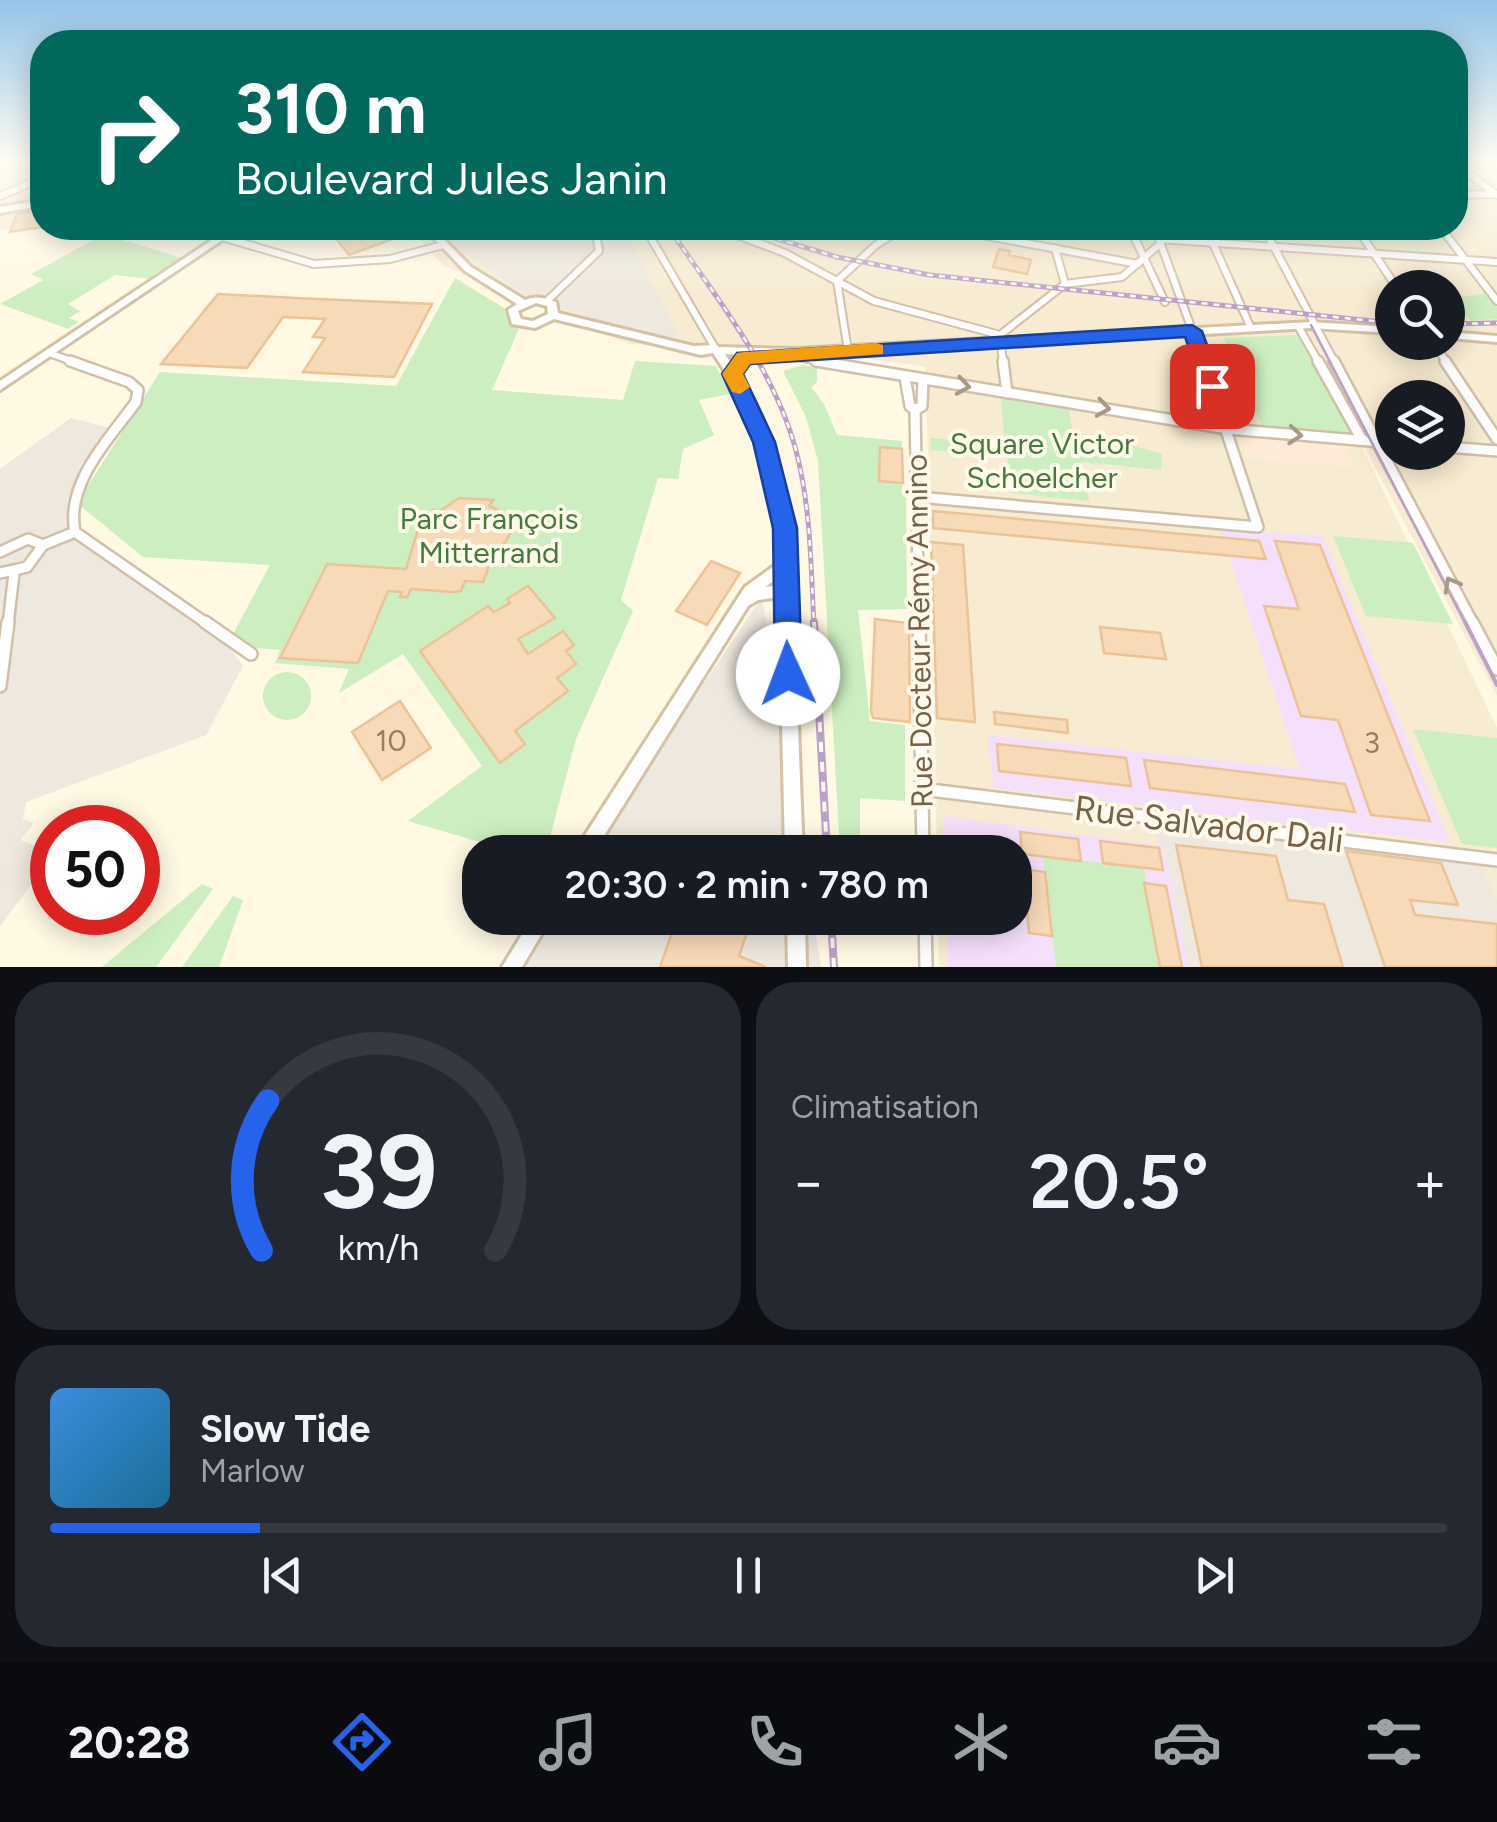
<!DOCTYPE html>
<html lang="fr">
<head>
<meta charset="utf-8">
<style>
	:root { --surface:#171b24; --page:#242831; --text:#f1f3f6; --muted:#9ea1a6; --line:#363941; --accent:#2563eb }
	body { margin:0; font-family:Figtree,sans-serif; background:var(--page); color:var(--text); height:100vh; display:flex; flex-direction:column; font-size:38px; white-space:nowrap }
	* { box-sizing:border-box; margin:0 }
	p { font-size:32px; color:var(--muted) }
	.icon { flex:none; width:55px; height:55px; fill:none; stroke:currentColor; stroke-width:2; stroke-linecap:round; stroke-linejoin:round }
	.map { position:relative; height:967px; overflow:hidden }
	.sheet { display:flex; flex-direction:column; gap:15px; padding:15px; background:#0d0f14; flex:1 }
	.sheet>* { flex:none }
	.top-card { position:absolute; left:30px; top:30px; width:1438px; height:210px; border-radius:40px; box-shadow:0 5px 25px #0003; background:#00695c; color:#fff; overflow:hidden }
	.fabs { position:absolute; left:1375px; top:270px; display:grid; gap:20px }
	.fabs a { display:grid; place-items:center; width:90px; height:90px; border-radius:50%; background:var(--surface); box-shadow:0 5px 25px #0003; font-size:50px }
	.speed { position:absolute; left:30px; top:805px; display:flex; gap:20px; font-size:50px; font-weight:700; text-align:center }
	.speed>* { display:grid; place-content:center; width:130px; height:130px; border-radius:50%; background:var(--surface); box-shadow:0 5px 25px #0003; line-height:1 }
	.speed .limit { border:15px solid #d22; background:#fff; color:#111 }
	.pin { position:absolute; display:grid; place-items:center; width:85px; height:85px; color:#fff; margin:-42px; border-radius:20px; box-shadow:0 5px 15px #0006 }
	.me { position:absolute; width:110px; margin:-55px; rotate:358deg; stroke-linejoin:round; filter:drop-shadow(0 0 8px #0008) }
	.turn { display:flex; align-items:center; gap:35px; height:210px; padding:0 40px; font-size:45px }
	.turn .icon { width:130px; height:130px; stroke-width:2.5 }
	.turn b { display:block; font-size:70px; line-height:85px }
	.big { font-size:75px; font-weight:600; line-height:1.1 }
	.sheet .tile { flex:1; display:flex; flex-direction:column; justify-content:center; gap:15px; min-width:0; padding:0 35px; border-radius:40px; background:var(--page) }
	.sheet .dial { align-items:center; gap:0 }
	.dial svg { height:260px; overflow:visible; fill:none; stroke:var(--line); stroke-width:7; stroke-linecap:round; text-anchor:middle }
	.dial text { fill:var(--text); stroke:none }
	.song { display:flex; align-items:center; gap:30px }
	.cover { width:120px; height:120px; border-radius:15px; background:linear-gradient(135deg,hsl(210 70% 55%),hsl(200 70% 35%)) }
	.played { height:10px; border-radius:5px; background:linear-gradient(90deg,var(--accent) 15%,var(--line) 15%) }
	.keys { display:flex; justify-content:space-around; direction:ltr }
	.heat { display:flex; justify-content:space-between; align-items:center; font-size:55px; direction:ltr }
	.sheet .tiles { flex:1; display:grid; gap:15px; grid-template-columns:1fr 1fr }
	.tile:last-child { grid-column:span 2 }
	.trip { position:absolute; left:462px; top:835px; width:570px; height:100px; border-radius:40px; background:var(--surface); box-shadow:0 5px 25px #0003; font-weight:600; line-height:100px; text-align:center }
	.dock { display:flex; height:160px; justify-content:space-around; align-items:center; background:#090b0e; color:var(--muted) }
	.dock .icon { width:70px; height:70px }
	.dock .current { color:var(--accent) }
	.dock b { font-size:45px; color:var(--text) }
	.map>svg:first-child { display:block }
</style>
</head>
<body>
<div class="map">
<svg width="1497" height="967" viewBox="0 0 1497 967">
	<rect width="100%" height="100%" fill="#fff8e3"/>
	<!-- residential -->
	<g fill="#f7ebd1" fill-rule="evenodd">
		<polygon points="0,162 42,162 42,206 19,210 11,228 0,231"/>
		<path d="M1455,162H1497V696L1346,413L1497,728V967H939L938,918H1015V852H937L926,367L864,358L629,344L441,264L410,228H1455ZM1392,288H1448V342H1392ZM1392,398H1448V452H1392Z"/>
	</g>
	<!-- commercial -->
	<polygon fill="#ffe9d7" points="1209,359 1225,360 1255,436 1343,443 1355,468 1247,459"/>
	<!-- industrial -->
	<g fill="#eee8de">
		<polygon points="436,228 624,228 680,336 656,340 518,292"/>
		<polygon points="71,418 114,429 67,499 77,534 208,618 243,666 206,735 26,802 23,819 34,823 20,840 52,852 52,857 0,926 0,469"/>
		<polygon points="762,597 803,852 590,852"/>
		<polygon points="1154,824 1480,862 1497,902 1497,967 1182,967"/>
		<polygon points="546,918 813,918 821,967 513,967"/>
	</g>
	<!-- education -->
	<g fill="#f5e0fb">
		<polygon points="1221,531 1322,535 1450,842 994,788 987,735 1299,769"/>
		<polygon points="944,816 1163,846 1189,967 948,967 947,918 1015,918 1015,852 945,852"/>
	</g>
	<!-- green -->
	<g fill="#cceec0">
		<polygon points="104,234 182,258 150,279 115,275 68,304 80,311 69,318 79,322 68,329 0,304 43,280 31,274"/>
		<polygon points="455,278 509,311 512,321 520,326 492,390 623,400 635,361 716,366 730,394 699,400 714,435 683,449 678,479 658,478 621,600 633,611 576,739 546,852 514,852 408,821 482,766 403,654 339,693 349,669 275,663 280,650 256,648 233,634 270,565 143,557 77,503 160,372 396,386"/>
		<polygon points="1448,289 1464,297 1486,293 1497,308 1497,319 1471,321 1448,294"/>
		<polygon points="1299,335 1355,437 1263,429 1224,338"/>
		<polygon points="803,365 817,368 817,382 811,387 824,404 837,435 902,441 902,449 880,447 879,481 903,483 902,490 906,491 907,609 858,610 870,721 905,725 905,801 860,798 860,852 840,852 818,461 806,417 783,371"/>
		<polygon points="1001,399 1069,409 1075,449 1121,454 1123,443 1162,454 1161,470 1082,462 1089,501 1011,493 1007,457 931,450 930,438 1005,445"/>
		<polygon points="1333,536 1413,543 1453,624 1366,616"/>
		<circle cx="287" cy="696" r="24"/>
		<polygon points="1413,729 1497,738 1497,848 1462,844"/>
		<polygon points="1043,856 1144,868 1160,967 1056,967"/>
		<polygon points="202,884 213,889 156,967 102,967"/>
		<polygon points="233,896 243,900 219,967 182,967"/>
	</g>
	<!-- building -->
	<g fill="#f7dab8" stroke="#ebc396" stroke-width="2.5">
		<polygon points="42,210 42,227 10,232 17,214"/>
		<polygon points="346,228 388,228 394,234 387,237 390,240 349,255 335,237 344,234 341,229"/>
		<polygon points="999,249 1010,251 1009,255 1031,260 1027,274 993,267"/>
		<polygon points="218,294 296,298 432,304 394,377 303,372 325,338 313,337 325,319 283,317 247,368 161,364"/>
		<polygon points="880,447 902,449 903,483 879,481"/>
		<polygon points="459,498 493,500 489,506 508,514 510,534 504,544 485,557 489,566 483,582 465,581 461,591 452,592 411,589 407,597 400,597 402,592 388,591 358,663 280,658 327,564 406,569 418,529 433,510 437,513"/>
		<polygon points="933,511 1259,541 1266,559 933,528"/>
		<polygon points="1275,541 1320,545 1430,821 1371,815 1338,720 1301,716 1264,606 1299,609"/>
		<polygon points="931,542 963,545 975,722 937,718"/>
		<polygon points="711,561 740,573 707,625 676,611"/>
		<polygon points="528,586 555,618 518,639 528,654 563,631 574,645 566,651 576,664 557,678 568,691 515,731 525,744 500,763 420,651 488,606 494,612 510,603 507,599"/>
		<polygon points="875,619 909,623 910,722 873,718 871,711"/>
		<polygon points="1100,627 1160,633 1166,659 1104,653"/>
		<polygon points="400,701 431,748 382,780 352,732"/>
		<polygon points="994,712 1067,720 1068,733 995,724"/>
		<polygon points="997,744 1126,758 1131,786 999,771"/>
		<polygon points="1144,760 1345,784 1355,812 1150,788"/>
		<polygon points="1020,832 1078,839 1081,861 1022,854"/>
		<polygon points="1100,841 1159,848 1163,870 1103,863"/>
		<polygon points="1176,845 1276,856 1288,900 1324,904 1343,967 1202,967"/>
		<polygon points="1346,851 1441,863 1458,905 1410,900 1415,915 1497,924 1497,967 1385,967"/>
		<polygon points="1023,869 1045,872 1052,936 1029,933"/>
		<polygon points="1144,883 1166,886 1182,967 1160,967"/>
		<polygon points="677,918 752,918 739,956 766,967 660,967"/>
	</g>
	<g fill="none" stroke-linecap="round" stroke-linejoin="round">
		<!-- street-far2 casing -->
		<g stroke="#d1c0a8" stroke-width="10">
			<g id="street-far2">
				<polyline points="1455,163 1497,195"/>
				<polyline points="1455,195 1494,194"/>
				<polyline points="0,196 42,178"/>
				<polyline points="645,228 715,348"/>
				<polyline points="719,228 785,253 874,301 1000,335"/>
				<polyline points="944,228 1138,264"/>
				<polyline points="1130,228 1165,302"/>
				<polyline points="1155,228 1204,363"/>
				<polyline points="1206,228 1251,328"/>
				<polyline points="1264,228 1335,363"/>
				<polyline points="1357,228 1397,288"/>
				<polyline points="1441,228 1497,301"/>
				<polyline points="222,237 314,264 390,259 443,245"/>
				<polyline points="1159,239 1497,262"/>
				<polyline points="1055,248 1065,284"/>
				<polyline points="837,281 876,245 903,228"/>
				<polyline points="837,281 848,351"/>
				<polyline points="547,301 599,251 595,228"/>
				<polyline points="1298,326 1319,363"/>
				<polyline points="1433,342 1447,363"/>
				<polyline points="49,353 77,363"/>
				<polyline points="790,355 828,363"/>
				<polyline points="1003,363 1000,335 1065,284 1122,277 1161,243"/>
			</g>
		</g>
		<!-- street-far1 casing -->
		<g stroke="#d1c0a8" stroke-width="14">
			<g id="street-far1">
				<path d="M70,361L129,382L138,390L136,402C109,439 65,483 75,532L209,625"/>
				<polyline points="816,361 1228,429 1392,443"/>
				<polyline points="1003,361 1007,393"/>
				<polyline points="1318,361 1362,440"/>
				<polyline points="1334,361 1474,625"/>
				<polyline points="1445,361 1497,439"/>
				<polyline points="905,377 910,406 915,410 919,625"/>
				<polyline points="915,410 922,406 923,380"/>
				<polyline points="1448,447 1497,451"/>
				<polyline points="917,497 1258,527 1203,361"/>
				<polyline points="43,545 75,532"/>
				<polyline points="0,552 28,539 43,545 27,567 0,573"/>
				<polyline points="8,625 14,573"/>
			</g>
		</g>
		<!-- street casing -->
		<g stroke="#d1c0a8" stroke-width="16">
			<g id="street">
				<polyline points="205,622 251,654"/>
				<polyline points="919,622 923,852"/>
				<polyline points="1472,622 1497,669"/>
				<polyline points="0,686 8,622"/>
				<polyline points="922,789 1497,860"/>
				<polyline points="925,918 926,967"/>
			</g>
		</g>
		<!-- secondary casing -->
		<g stroke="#d5c2a5" stroke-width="6">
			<g id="secondary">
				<polygon points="42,200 42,206 0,213 0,207"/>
				<polygon points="230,228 240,228 0,390 0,381"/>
				<path d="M424,228H433L471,267L525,300C536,295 544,298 556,302L558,313L693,346L715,345L719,347L795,349L1311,322L1392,327V333L1311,328L795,357L725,354C739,375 753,396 763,420C793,496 793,580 796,661C798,725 800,788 803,852H785L779,597L758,600L748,606L594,852H576L578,846L745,587L778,563C772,481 760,422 713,353L701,355L554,319L535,328L512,324L508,310L517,304L465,271ZM536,303L547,306L548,314L533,321L521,319L518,311ZM778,578L779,585L765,587Z"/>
				<polygon points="1448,332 1497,336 1497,342 1448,338"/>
				<polygon points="532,918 551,918 522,967 502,967"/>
				<polygon points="787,918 805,918 806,967 788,967"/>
			</g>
		</g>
		<!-- street-far2 -->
		<use href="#street-far2" stroke="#fff" stroke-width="6"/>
		<!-- street-far1 -->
		<use href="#street-far1" stroke="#fff" stroke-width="9"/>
		<!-- street -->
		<use href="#street" stroke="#fff" stroke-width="11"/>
		<!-- secondary -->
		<use href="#secondary" fill="#fff" fill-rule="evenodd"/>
		<!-- tram-far1 -->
		<polyline stroke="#bca0ca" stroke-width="2.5" points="1311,325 1466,625"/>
		<!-- tram -->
		<polyline stroke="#bca0ca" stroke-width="4" points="1465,622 1497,685"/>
		<!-- rail-far1 casing -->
		<g stroke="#bca0ca" stroke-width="5">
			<g id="rail-far1">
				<path d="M669,228C718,301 780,375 799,463C811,516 811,571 814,625"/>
				<polyline points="741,228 837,257 930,275 1392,323"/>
				<polyline points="1448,324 1497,323"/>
			</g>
		</g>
		<!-- rail casing -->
		<g stroke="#bca0ca" stroke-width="8">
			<g id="rail">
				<polyline points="814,622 827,852"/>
				<polyline points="831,918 834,967"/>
			</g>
		</g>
		<!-- rail-far1 -->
		<use href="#rail-far1" stroke="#fffaec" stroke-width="2.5" stroke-dasharray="6" stroke-linecap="butt"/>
		<!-- rail -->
		<use href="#rail" stroke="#fffaec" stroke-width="4" stroke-dasharray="10" stroke-linecap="butt"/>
	</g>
	<!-- one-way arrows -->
	<defs><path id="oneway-chevron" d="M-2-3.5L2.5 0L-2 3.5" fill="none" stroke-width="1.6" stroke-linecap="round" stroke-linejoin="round" transform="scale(2.5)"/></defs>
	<g stroke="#a99887">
		<use href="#oneway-chevron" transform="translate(963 386) rotate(9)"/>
		<use href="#oneway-chevron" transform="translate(1103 408) rotate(9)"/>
		<use href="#oneway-chevron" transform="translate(1295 435) rotate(5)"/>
		<use href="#oneway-chevron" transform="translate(1451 584) rotate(-119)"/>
	</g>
	<!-- sky -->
	<linearGradient id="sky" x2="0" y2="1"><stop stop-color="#93c4e9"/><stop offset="0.54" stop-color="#fffcf2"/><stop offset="1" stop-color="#fffcf2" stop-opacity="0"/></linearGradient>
	<rect width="1497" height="298" fill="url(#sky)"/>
	<!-- route -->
	<polygon fill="#2563eb" stroke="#184099" stroke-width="2.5" points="1192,325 1202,331 1222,386 1219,391 1205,391 1185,337 750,364 743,374 775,442 797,528 802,674 798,682 788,686 779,682 775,674 773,528 753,442 722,374 737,353"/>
	<!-- slow -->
	<polygon fill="#f59e0b" points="876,343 883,345 883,354 750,364 743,374 750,387 740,394 732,392 722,374 737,353 744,352"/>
	<g text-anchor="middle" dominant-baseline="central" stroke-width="8" stroke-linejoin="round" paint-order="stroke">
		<!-- park labels -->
		<g font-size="30" fill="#447b3a" stroke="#fffaec">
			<text x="1042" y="443">Square Victor<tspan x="1042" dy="34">Schoelcher</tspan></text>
			<text x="489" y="518">Parc François<tspan x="489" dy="34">Mitterrand</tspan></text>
		</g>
		<!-- street labels -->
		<g font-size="30" fill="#7a6046" stroke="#fffaec">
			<text transform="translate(919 631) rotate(-91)">Rue Docteur Rémy Annino</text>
		</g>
		<!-- near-number labels -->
		<g font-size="30" fill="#997e62">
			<text x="391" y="740">10</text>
			<text x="1372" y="742">3</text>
		</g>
		<!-- near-street labels -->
		<g font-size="35" fill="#7a6046" stroke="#fffaec">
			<text transform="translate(1209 824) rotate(7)">Rue Salvador Dali</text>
		</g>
	</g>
</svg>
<div class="fabs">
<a><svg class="icon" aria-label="search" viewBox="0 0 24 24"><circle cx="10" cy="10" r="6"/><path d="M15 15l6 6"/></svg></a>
<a><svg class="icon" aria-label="layers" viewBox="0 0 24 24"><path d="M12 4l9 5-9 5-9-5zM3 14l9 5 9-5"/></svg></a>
</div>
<div class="speed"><div class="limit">50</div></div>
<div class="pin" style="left:1212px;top:386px;background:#d93025"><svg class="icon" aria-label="arrive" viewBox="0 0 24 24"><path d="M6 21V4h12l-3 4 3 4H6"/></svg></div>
<svg class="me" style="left:788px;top:674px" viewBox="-20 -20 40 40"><circle r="19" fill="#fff"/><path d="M0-13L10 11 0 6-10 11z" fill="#2563eb"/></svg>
<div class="trip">20:30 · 2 min · 780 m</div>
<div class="top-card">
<div class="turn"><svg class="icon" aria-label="right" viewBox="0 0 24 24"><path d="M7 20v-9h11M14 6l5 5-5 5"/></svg><div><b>310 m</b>Boulevard Jules Janin</div></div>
</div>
</div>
<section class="sheet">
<div class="tiles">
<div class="tile dial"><svg viewBox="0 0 100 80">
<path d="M14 69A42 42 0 1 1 86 69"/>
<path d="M14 69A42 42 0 0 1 16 23" stroke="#2563eb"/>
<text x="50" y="56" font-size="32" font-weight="700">39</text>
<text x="50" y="72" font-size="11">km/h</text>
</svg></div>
<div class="tile"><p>Climatisation</p>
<div class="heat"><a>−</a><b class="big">20.5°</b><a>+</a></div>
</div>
<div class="tile">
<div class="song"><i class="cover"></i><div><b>Slow Tide</b><p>Marlow</p></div></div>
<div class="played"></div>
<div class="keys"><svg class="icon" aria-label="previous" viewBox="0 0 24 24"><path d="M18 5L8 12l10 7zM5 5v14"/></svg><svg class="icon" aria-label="pause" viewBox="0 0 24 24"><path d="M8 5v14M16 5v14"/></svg><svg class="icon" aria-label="next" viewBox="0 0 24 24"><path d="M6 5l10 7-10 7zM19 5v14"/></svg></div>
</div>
</div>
</section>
<nav class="dock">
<b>20:28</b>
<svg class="icon current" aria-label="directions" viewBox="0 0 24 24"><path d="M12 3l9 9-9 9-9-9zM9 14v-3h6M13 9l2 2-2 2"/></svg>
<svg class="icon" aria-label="music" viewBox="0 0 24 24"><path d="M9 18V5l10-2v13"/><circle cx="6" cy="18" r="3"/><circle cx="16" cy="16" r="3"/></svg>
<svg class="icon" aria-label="phone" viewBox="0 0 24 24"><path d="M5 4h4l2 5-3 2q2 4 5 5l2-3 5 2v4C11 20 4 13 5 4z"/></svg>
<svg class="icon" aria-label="climate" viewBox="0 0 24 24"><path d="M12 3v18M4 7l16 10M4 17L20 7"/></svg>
<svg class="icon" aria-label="car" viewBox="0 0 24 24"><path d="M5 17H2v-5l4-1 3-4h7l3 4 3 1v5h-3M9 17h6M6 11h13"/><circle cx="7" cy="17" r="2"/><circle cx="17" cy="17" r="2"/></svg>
<svg class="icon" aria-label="filters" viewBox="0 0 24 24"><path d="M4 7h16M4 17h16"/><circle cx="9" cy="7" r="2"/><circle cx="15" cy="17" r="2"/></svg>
</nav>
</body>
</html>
